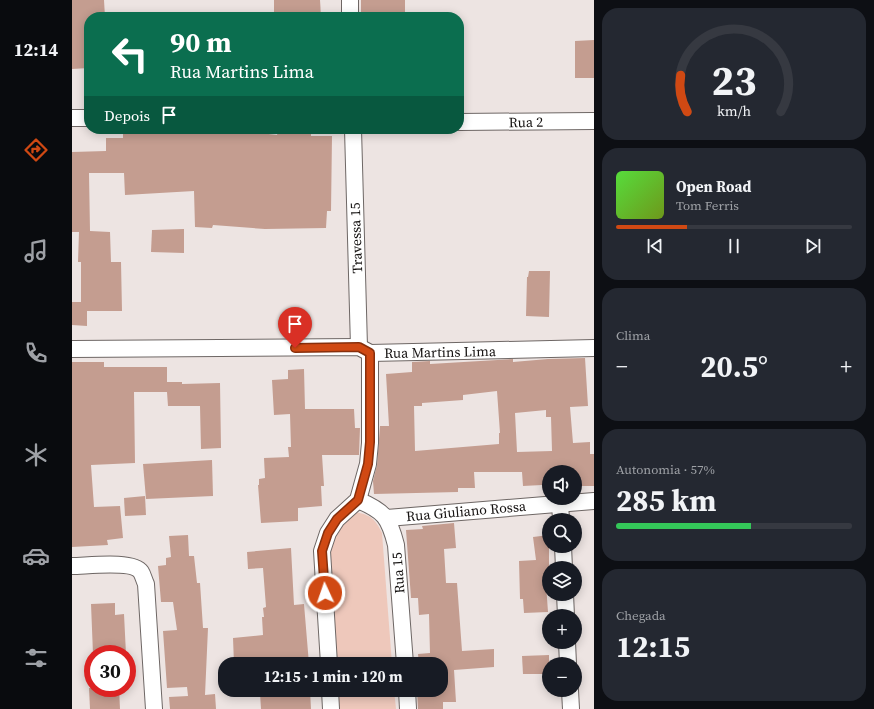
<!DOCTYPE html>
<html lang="pt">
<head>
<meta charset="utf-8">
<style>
	:root { --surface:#171b24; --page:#242831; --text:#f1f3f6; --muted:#9ea1a6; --line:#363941; --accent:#d04913 }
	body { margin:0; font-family:"Source Serif 4",serif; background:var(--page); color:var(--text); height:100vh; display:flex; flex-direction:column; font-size:15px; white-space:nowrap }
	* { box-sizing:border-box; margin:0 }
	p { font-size:13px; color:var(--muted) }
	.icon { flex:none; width:22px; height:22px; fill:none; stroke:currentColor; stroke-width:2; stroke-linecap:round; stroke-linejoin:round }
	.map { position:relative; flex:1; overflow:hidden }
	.details { display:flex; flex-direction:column; gap:8px; padding:8px; background:#0d0f14; width:280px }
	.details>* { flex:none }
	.guide { position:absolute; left:12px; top:12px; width:380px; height:122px; border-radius:16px; box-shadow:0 2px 10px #0003; background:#0b6e4f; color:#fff; overflow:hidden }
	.controls { position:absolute; left:470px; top:465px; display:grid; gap:8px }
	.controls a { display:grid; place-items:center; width:40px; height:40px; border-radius:50%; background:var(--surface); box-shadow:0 2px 10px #0003; font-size:20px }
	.speed { position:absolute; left:12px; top:645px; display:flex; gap:8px; font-size:20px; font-weight:700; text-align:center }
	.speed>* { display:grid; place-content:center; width:52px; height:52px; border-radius:50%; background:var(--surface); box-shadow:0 2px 10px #0003; line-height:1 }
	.speed .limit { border:6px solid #d22; background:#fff; color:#111 }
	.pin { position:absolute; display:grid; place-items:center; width:34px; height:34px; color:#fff; margin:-41px -17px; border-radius:50% 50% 50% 0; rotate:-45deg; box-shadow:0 0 4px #0007 }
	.pin .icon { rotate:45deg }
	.me { position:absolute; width:44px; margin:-22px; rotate:357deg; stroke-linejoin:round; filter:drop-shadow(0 0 3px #0008) }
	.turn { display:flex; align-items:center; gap:14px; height:84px; padding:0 20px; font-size:18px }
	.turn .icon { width:52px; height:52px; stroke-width:2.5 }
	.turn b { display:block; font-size:28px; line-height:34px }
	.then { display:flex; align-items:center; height:38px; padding:0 20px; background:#0003; gap:8px; font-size:15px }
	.big { font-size:30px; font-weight:700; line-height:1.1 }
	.details .widget { flex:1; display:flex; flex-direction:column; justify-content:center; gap:6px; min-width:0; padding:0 14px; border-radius:16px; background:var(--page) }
	.details .dial { align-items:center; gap:0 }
	.dial svg { height:104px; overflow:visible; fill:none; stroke:var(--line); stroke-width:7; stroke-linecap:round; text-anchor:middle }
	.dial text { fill:var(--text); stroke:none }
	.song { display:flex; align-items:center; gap:12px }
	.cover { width:48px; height:48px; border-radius:6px; background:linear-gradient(135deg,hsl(110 70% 55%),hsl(80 70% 35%)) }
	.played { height:4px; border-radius:2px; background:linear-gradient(90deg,var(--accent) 30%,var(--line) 30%) }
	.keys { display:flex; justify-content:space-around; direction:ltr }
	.heat { display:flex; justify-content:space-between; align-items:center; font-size:22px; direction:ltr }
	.charge { height:6px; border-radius:3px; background:linear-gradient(90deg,#34c759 57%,var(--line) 0) }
	.trip { position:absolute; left:146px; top:657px; width:230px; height:40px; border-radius:16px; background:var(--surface); box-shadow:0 2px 10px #0003; font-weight:700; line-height:40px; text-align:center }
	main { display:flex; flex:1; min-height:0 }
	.tabs { display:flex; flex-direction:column; width:72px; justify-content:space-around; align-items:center; background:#090b0e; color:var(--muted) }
	.tabs .icon { width:28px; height:28px }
	.tabs .selected { color:var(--accent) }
	.tabs b { font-size:18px; color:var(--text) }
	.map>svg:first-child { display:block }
</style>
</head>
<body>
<main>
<nav class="tabs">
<b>12:14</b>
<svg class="icon selected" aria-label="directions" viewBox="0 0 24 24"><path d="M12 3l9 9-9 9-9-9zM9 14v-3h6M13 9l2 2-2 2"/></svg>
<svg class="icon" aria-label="music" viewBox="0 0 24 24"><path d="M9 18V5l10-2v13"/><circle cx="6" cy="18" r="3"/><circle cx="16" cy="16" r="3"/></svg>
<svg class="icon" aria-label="phone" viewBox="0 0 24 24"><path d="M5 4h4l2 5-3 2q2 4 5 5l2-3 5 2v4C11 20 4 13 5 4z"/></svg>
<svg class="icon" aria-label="climate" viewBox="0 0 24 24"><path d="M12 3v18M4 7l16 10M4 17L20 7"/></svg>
<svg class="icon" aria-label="car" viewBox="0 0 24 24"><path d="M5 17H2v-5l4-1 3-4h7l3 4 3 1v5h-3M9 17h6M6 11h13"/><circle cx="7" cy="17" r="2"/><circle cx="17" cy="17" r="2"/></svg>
<svg class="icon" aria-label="filters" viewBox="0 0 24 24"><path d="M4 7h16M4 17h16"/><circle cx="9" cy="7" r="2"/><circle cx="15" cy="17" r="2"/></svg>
</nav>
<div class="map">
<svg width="522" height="709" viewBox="0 0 522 709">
	<rect width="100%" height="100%" fill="#ede4e2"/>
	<!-- green -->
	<g fill="#eec8bb">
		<path d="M283,512C299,515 303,519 310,533L320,664H263L257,554L262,533Z"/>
		<polygon points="265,690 322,690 324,709 266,709"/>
	</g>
	<!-- building -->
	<g fill="#c49d90" fill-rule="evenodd">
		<polygon points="0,0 32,0 33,17 17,17 17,68 0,69"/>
		<polygon points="202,0 248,0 249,17 202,17"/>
		<rect x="289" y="0" width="44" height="17"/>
		<polygon points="522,40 522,78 503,78 503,41"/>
		<polygon points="68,129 85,129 85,130 128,129 171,134 171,131 205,135 206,131 239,133 239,136 260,136 259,211 255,211 254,228 193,229 141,225 140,228 123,227 122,191 53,195 52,173 17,173 18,231 38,232 39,262 49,262 50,311 15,311 15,326 0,325 0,302 9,302 9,262 6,262 7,232 0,232 0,152 34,151 34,138 51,138 51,131 68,131"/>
		<polygon points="112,229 112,253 79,252 80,230"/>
		<polygon points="457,271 478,271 477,317 454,316 455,277 456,277"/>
		<path d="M513,358L516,406L498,407L501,443L518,442V454H522V486H503V472H477V487L470,488V485L451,486L450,472H402L403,488H386V492L302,494L301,481L305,465L308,426H317L314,374L340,372V362L358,361V364L441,359V362L476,359ZM425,391L428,433H427V444L343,451L342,406H350V403L391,400V395ZM474,410V417H479L480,451L445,452L443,413Z"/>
		<polygon points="0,362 32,362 32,367 95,367 95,382 110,382 110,384 148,383 149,448 129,449 128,406 96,406 95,392 62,392 63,463 19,465 22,507 48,506 51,538 35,540 36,545 0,547"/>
		<polygon points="232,369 233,409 282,409 283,428 288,428 287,455 250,455 252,486 249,486 250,506 226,508 226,521 189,523 186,485 187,485 187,479 193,478 192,458 217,457 216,447 219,447 218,414 202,415 200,380 216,379 216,370"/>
		<polygon points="140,460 141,496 74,499 71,464"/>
		<polygon points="73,496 74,515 53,516 52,498"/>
		<polygon points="382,523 384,548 372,549 374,583 385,583 390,651 422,649 422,667 382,670 384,702 371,702 371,709 346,709 345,690 369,690 369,664 347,664 346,654 358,653 357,614 347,615 346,598 339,598 334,530 351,529 350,526"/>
		<polygon points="116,535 117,556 122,556 125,583 128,583 131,628 136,628 133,695 143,694 144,709 98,709 97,697 116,696 115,687 95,688 91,631 105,630 101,602 89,602 86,566 94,565 94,558 99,557 97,536"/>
		<polygon points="477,535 477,584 474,584 476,612 452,613 451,599 448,599 447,561 464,560 461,537"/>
		<polygon points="219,548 222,605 232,604 237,664 162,664 161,638 191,635 190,617 192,617 191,608 194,607 191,568 176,569 175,552"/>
		<polygon points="43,603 43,615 52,614 54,654 21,654 19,604"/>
		<polygon points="477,655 477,674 451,674 450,656"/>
		<polygon points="17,688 47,688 48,709 18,709"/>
		<polygon points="179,690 238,690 239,709 189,709 188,693 179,693"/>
	</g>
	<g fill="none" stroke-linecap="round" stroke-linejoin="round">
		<!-- street casing -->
		<g stroke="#6e6765" stroke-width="18">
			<g id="street">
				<polyline points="278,0 278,17"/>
				<polyline points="0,118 17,118"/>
				<polyline points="387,122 522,121"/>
				<polyline points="281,129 287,347"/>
				<polyline points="0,349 287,347 298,353 522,348"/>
				<path d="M286,500C312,511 317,517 324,545L333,664"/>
				<polyline points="488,503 489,520"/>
				<polyline points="315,518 522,501"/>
				<polyline points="491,546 492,568"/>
				<path d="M0,566C15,566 61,560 69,572C71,575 72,580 74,584L82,709"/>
				<polyline points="493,594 494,616"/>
				<polyline points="495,642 496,664"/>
				<polyline points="257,664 250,551 256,533 265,519 286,500 296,464 298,443 298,353"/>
				<polyline points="258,690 259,709"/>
				<polyline points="335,690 336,709"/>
				<polyline points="498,690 499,709"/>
			</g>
		</g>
		<!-- street -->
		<use href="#street" stroke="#fff" stroke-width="16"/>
	</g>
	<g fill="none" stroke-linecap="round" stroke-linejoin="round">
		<!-- route casing -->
		<g stroke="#872f0c" stroke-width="10">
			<polyline id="route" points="223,348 287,347 298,353 298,442 296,464 286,500 265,519 256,533 250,551 253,593"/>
		</g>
		<!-- route -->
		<use href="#route" stroke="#d04913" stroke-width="7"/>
	</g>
	<g text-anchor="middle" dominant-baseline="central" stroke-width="3" stroke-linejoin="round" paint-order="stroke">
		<!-- street labels -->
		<g font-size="14" fill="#151211" stroke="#fff">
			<text transform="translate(454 122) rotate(-1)">Rua 2</text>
			<text transform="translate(284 238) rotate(-92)">Travessa 15</text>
			<text transform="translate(368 352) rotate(-1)">Rua Martins Lima</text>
			<text transform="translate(394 511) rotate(-5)">Rua Giuliano Rossa</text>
			<text transform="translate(326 573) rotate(-94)">Rua 15</text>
		</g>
	</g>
</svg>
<div class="controls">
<a><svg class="icon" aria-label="sound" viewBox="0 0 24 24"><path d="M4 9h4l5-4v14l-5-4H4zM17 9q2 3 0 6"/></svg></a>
<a><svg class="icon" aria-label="search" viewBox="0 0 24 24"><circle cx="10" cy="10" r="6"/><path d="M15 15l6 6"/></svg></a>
<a><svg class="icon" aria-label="layers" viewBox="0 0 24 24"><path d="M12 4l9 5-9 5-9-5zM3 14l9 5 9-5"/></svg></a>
<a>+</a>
<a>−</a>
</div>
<div class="speed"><div class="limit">30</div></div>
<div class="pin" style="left:223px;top:348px;background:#d93025"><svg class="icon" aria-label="arrive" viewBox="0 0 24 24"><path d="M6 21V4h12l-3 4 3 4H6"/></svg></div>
<svg class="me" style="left:253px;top:593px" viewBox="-20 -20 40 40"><circle r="17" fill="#d04913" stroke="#fff" stroke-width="3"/><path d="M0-11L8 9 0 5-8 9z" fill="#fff"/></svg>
<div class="trip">12:15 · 1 min · 120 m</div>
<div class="guide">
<div class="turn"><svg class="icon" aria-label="left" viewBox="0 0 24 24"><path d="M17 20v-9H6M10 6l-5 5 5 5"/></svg><div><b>90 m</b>Rua Martins Lima</div></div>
<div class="then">Depois<svg class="icon" aria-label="arrive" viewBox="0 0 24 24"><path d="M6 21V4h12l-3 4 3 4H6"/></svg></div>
</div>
</div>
<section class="details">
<div class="widget dial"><svg viewBox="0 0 100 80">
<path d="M14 69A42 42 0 1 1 86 69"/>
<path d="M14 69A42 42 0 0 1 9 41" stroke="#d04913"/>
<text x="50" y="56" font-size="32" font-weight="700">23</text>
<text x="50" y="72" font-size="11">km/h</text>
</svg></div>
<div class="widget">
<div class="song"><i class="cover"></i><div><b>Open Road</b><p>Tom Ferris</p></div></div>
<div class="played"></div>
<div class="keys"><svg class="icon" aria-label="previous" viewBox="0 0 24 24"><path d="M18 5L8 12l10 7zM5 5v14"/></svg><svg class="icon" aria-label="pause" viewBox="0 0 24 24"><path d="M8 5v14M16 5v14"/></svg><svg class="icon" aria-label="next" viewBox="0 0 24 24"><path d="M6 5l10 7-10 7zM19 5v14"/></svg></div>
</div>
<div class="widget"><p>Clima</p>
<div class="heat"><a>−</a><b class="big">20.5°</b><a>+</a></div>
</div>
<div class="widget"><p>Autonomia · 57%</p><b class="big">285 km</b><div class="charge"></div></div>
<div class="widget"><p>Chegada</p><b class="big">12:15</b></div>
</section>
</main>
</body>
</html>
